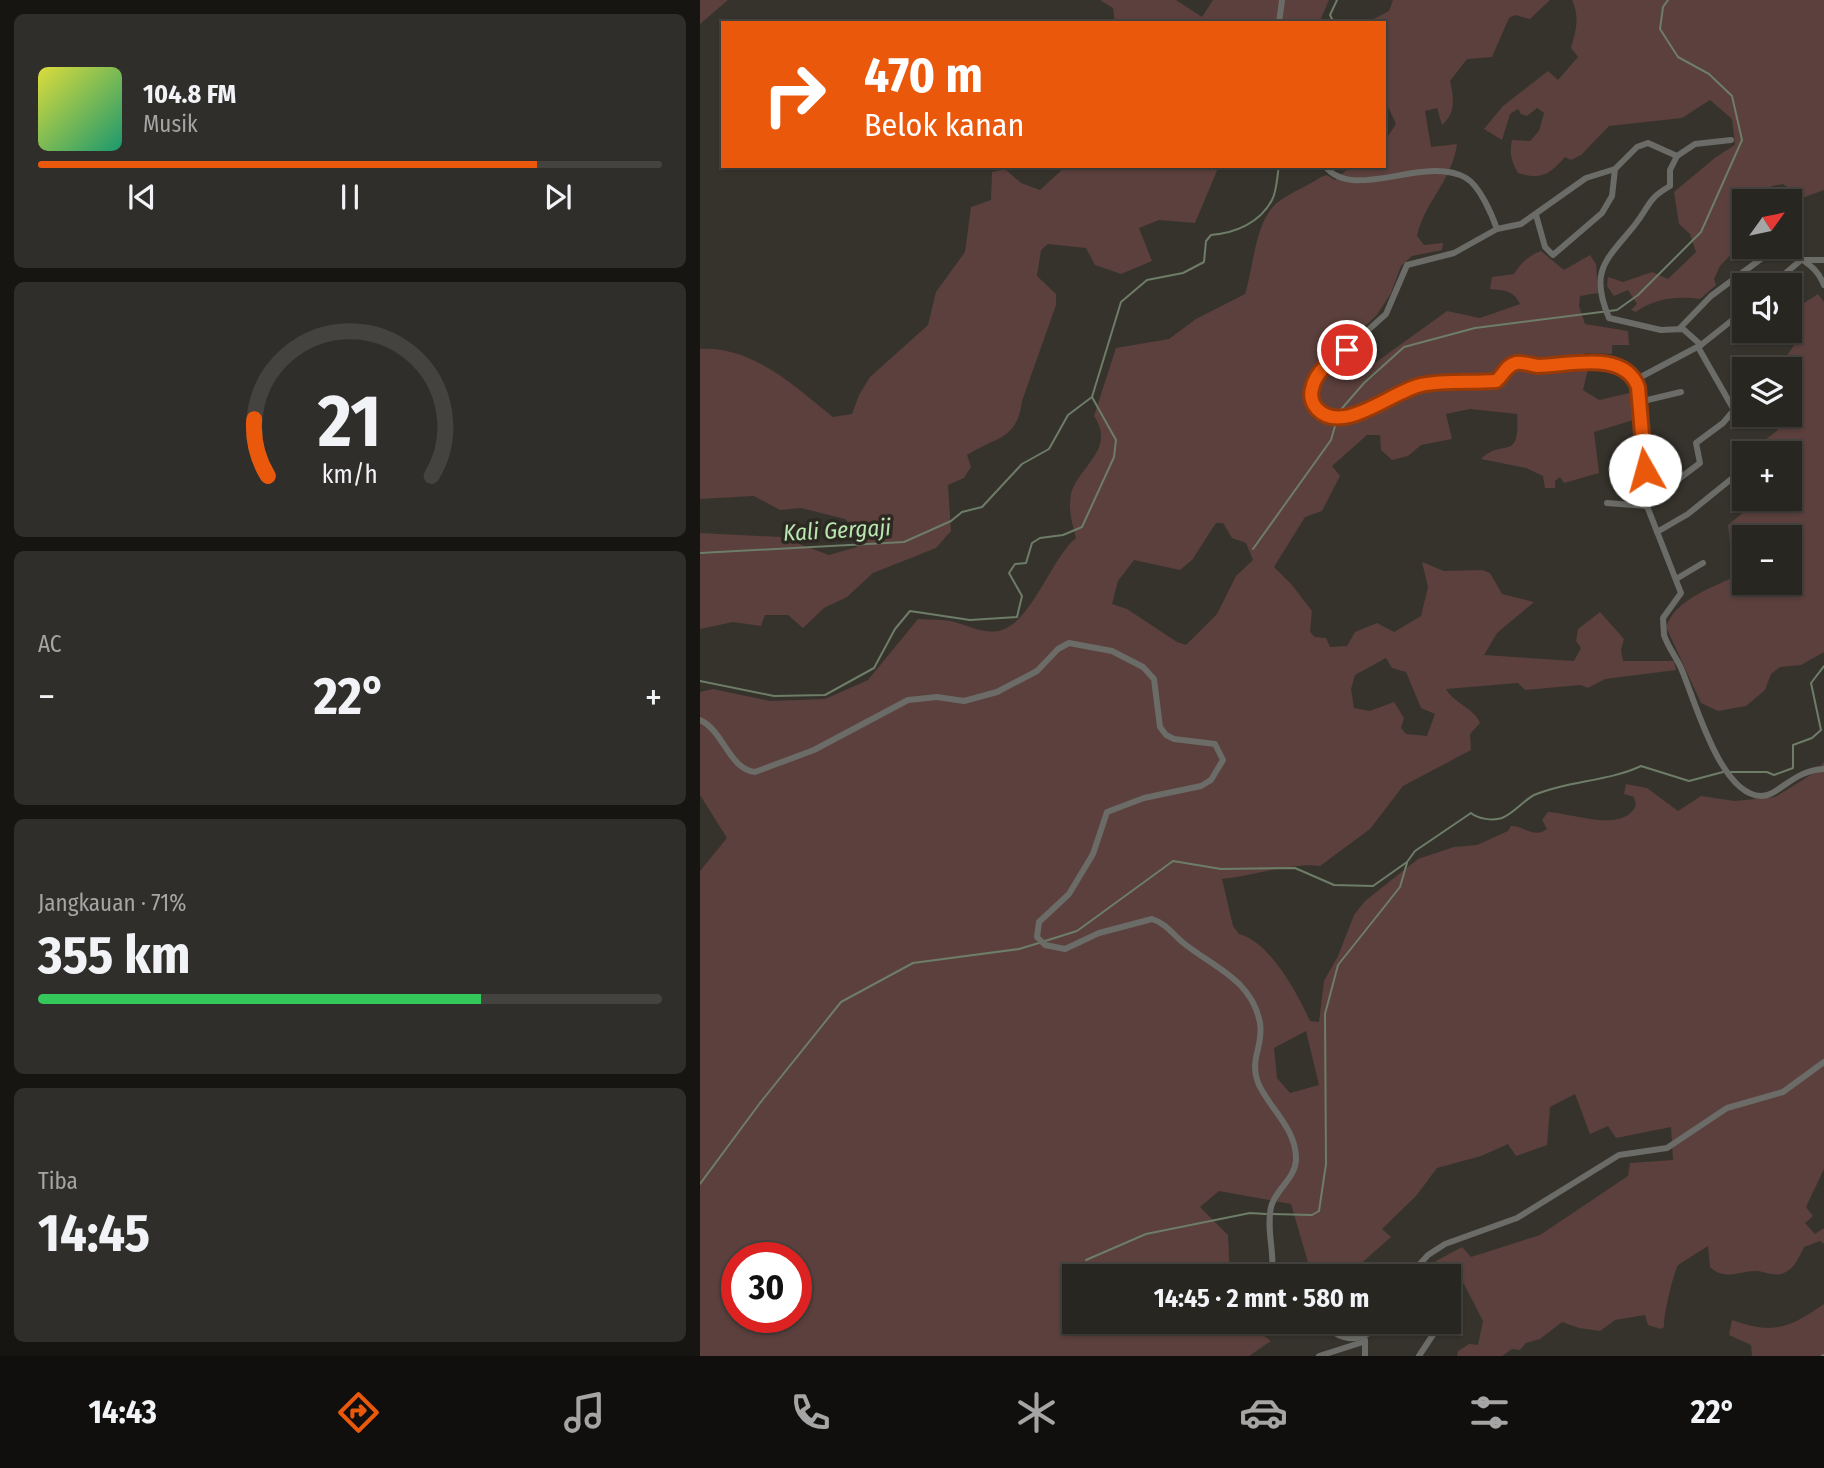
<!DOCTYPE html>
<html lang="id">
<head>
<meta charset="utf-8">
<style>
	:root { --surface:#282621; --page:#302e2a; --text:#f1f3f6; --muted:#a5a5a5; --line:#44433f; --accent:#ea580c }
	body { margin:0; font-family:"Fira Sans Condensed",sans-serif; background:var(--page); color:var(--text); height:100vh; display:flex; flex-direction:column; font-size:26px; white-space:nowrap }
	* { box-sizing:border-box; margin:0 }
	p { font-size:23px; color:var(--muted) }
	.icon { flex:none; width:38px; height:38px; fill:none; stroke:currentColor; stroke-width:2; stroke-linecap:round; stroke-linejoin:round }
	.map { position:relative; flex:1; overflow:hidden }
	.sheet { display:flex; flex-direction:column; gap:14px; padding:14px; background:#161512; width:700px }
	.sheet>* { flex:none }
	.top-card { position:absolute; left:21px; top:21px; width:665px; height:147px; border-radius:0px; box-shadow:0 2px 5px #0004,0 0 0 2px var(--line); background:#ea580c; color:#fff; overflow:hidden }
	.needle { width:46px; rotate:57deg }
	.fabs { position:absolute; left:1032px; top:189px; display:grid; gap:14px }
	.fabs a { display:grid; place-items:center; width:70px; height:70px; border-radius:0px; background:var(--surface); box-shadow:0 2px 5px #0004,0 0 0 2px var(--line); font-size:35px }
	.speed { position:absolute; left:21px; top:1242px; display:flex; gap:14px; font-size:35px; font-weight:700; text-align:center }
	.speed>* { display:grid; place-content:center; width:91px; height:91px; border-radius:50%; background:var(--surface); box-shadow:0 2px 5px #0004,0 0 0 2px var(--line); line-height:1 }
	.speed .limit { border:10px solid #d22; background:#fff; color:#111 }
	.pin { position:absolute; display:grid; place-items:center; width:60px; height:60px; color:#fff; margin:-30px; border:4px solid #fff; border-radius:50%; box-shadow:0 2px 7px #0007 }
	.me { position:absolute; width:77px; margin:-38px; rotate:353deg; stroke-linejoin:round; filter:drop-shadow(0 0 5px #0008) }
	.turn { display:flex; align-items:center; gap:24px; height:147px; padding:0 28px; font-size:32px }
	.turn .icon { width:91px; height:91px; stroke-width:2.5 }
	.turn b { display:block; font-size:49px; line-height:60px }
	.big { font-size:52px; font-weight:700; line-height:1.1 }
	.sheet .tile { flex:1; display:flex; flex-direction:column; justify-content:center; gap:10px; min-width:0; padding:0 24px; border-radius:10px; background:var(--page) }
	.sheet .dial { align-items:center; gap:0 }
	.dial svg { height:182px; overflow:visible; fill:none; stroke:var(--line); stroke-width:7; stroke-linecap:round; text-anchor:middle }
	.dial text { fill:var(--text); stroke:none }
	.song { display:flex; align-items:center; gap:21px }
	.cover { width:84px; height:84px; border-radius:10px; background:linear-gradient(135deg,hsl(60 70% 55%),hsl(160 70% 35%)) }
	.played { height:7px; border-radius:4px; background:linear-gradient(90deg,var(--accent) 80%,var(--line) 80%) }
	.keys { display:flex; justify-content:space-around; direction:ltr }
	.heat { display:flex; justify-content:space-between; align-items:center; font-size:38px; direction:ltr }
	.charge { height:10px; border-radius:5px; background:linear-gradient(90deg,#34c759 71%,var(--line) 0) }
	.trip { position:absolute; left:362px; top:1264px; width:399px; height:70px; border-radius:0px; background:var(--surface); box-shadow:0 2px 5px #0004,0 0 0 2px var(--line); font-weight:700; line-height:70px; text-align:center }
	.menu { display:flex; height:112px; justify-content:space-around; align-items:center; background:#100f0d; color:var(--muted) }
	.menu .icon { width:49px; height:49px }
	.menu .current { color:var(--accent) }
	.menu b { font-size:32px; color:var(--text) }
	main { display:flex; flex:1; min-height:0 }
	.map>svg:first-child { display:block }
</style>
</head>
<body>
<main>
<section class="sheet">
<div class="tile">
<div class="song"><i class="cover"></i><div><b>104.8 FM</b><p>Musik</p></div></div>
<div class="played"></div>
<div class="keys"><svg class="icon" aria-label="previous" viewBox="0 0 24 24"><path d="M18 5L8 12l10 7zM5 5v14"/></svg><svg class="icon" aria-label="pause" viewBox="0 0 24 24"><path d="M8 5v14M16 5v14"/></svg><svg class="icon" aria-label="next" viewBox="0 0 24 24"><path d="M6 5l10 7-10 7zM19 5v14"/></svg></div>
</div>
<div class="tile dial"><svg viewBox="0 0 100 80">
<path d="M14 69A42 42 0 1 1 86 69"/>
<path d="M14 69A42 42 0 0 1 8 44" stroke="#ea580c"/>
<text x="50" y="56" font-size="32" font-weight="700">21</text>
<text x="50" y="72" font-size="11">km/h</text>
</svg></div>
<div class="tile"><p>AC</p>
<div class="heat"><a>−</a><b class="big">22°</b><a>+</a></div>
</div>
<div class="tile"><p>Jangkauan · 71%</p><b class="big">355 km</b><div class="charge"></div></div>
<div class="tile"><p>Tiba</p><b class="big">14:45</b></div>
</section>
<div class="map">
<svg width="1124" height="1356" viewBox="0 0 1124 1356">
	<rect width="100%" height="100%" fill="#36332c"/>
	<!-- green -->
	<g fill="#5b403d" fill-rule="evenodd">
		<polygon points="0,0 28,0 0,24"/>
		<polygon points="400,0 476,0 502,17 513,0 629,0 619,23 415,23 413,8"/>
		<path d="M693,0H850L830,19L815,15L809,18L792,57L767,59L750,81C754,98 756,113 742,125L737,108L725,111L731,147L757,144C752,181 725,201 717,236L724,245L743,243L742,250L712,256L701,266L691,293L677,315L651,339L661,350L656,354L662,366L668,368L747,311L780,318L820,304C814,291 804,290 790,289L792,277L814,274C821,263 828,256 841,251L864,270L890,255L896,264L898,293L880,296L879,306L885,324L928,331L929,345H912V354L885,353L888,369L883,390L899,400L934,392L937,419L894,432L899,473L864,483L860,477L855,481V488H845L843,476L826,468L781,459C803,437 820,464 817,414L770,409L746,414L752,439L721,445L708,456L692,460L681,450L680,435H667L632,466L640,476L622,511L605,517L574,567L592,585L612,611L610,632L615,637L626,638L630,647L647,646L655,632L677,623L694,632L721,616L728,587L722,562L744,571L782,570L790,573L802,594L834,602L797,633L784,655L874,661L881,648L876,641L878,629L900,612L924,639L921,650L923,661H974L976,670L905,679L888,688L881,685L825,690L818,683L746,689C755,704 774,708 780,723L770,734L771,750L703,786L670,829L620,866C594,862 552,876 522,879L533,926L539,934C569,941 598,994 610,1021L619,1022L624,981L638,956L654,915L665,901L718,859L754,847L777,845L808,831L811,826C825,826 834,839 847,829L842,820L848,812C872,813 924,834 936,805L934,797L924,794L926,784L947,788L978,811L1001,796L1035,801L1075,797L1114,773L1124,762V1169L1106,1207L1113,1216L1105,1223L1115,1234L1124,1228V1244L1120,1241L1104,1247C1099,1257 1095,1268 1084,1273C1074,1277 1066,1272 1057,1271C1040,1270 1026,1282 1010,1267L1008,1246L978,1265C973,1274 963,1318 964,1327L961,1329L948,1325L945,1315L915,1320L900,1331L879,1328L862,1322L840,1339L826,1343L820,1350L812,1349L802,1356H757L758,1351L769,1344L778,1345L783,1321L764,1284L736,1269V1261L762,1247L771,1257L840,1235L928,1176L930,1163L973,1160L971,1127L916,1138L908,1126L890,1134L875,1094L850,1107L847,1145L816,1156L808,1144L781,1156L737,1168L716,1196L682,1229L691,1237L657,1267L654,1276H612L591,1204L519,1191L500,1207L528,1235L530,1276H374V1321H544L571,1341L549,1356H0V871L27,838L0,795V692L13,689L70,701L125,699L168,680L218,619C228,620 240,619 250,621C265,624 282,634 298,631C331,625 351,558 376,538C372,523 368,510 371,494C377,468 417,449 394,416L416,348L469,339L496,319L545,294C554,266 555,220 578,202C591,192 608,186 621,177L627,175L635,180L651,166H684V142L696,124L684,98V23H666L689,11ZM516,523H523L532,538L546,543L553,560L536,576L517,614L486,645L477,642L427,609L412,604L418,581L434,560L480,570L492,560ZM686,658L692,668L706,672L721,708L735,714L727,736L706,734L701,728L704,718L694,702L670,711L654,708L651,689L655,675ZM606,1031L619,1085L590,1093L577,1078L574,1048ZM37,1258H96V1318H37Z"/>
		<path d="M872,0H1124V190L1102,198L1083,184L1072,186L1061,201H1045V240L1020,266L1014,279L1016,285L1000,299C977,296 955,298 936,312L931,310L937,304L928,290L914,296L907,286L908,277L923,282L952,272L968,279L996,252L990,234L979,224L974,192L1016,157L1035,145L1032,119L1010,100L982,118L909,126L881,155L871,160L865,157C849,175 841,180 818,173C811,162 809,152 812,140L830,141L839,131L844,113L837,108L827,116L821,114L818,109L810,114L802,140L784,129L803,106L848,71L858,80L878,57L871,48C876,31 880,17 872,0Z"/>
		<path d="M366,166H519L495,223L459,220L439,228L452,261L421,274L395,265L386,248L348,244L341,250L337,276L356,294V305L322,401C317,440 297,436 267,455L271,467L264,478L248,485L251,531L236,548L173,573L147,597L124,608L103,628L88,615H65L61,626L33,622L0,629V533L80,537L129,555L157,547L156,531L145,519L101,508L80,510L54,496L0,499V349C53,346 94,386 133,417L152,414L159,395L170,377L228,325L236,292L265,252L271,207L291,200L292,172L305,169L321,183L340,190Z"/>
		<path d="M1118,294L1124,302V652L1101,665L1080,667L1071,674L1065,690L1046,706L1018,711L1001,703L966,627C976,598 1015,587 1040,574L1031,553L1028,525L1060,499H1090V453H1052V450L1078,430L1070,415H1090V369H1072L1081,364L1100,337L1093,310ZM1045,537H1090V583H1045Z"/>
		<path d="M1124,1304V1356H1052L1051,1345L1029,1335L1032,1320C1074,1335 1089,1328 1124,1304Z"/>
	</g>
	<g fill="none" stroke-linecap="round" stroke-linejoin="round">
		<!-- stream -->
		<g stroke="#6d7d67" stroke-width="2">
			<polyline points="634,23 630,15 637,0"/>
			<polyline points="638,413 664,383 704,347 775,328 917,310 938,295 1001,232 1042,140 1032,96 1009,74 978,57 960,29 963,7 968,0"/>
			<polyline points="553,549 631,440 637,419"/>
			<path d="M0,553L204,542L251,521L262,512L282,507L322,464L349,449L368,415L392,397L421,302L447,280L483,273L504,262L506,241L511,235C535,233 560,223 572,200C577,191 577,176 579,166"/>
			<polyline points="0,681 74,696 125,695 174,668 195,629 210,611 270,620 317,617 322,596 309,573 315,564 326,563 332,543 340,538 363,535 382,527 414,457 416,440 392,397"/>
			<polyline points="1029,772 1067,772 1074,775 1093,768 1093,745 1112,738 1121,730 1111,683 1124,666"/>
			<path d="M345,941L377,931L473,861L521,869L595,868L634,885L673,886L707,862L715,851L771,813C778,819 793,821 802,818C814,813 823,801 834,795C869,780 907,782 941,766L989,781L1023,772"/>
			<polyline points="0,1184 60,1103 141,1002 213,963 319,949 339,943"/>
			<polyline points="572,1214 612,1215 619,1211 626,1164 625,1014 638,965 700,887 707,863"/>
			<polyline points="386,1260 446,1234 550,1213 566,1214"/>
			<polyline points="1122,1356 1124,1355"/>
		</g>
		<!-- minor -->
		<g stroke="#6b6b67" stroke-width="6">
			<polyline points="579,23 582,0"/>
			<path d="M977,156L970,170V186C947,199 950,206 934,226C906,260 889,271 909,318L961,330L983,329L1001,345"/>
			<path d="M625,166C653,203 725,154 766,178C780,186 792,215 797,229L754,253L707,265L686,314L617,376L611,394L616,407L632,417L653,416L714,387L756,380L796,381C802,377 804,369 811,365C819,361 829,365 838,366C875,366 898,354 933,377L939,394L947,506L981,593L963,618L964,635C968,647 976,657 981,668C995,700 1020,795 1061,796C1079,796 1093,770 1124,769"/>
			<polyline points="836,215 845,247 853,255 902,213 912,196 915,169 937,147 948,143 977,156 995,144 1031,140"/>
			<polyline points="797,229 821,224 886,178 915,169"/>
			<polyline points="1090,231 1090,235"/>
			<path d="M1088,247C1102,263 1115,263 1124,285"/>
			<polyline points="1072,285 1101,260 1124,260"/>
			<polyline points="979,329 1011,296 1077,247"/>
			<polyline points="935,380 1001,345 1045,310"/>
			<polyline points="939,402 981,392"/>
			<polyline points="947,496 964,490 1000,463 996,443 1023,423 1034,410 998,347"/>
			<polyline points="907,503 947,506"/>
			<polyline points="957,532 988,514 1035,476"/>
			<polyline points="976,579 1003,563"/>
			<path d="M0,720C23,730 29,769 55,772L114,750L208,700L237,697L264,701L297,692L337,671L358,649L369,643L412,651L443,667L454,679L460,727L466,735L474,739L515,744L523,760L511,780L501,786L444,798L407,812L393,854L369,894L339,922L337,937L345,945L365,949L399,933L452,919C465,923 472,933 481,941C512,967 552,979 560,1023C564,1047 548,1059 559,1085C571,1110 597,1130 596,1160C595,1179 575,1190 571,1207C566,1229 575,1253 572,1276"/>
			<polyline points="709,1276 728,1255 745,1244 817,1218 919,1155 967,1148 1027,1108 1083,1092 1124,1062"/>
			<polyline points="576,1321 583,1321"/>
			<path d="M621,1321C642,1344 662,1344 683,1321"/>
			<polyline points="665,1340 665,1356"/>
			<polyline points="619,1356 663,1342"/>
			<polyline points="719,1356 742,1321"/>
		</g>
	</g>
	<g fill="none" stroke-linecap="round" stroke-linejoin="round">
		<!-- route casing -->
		<g stroke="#983908" stroke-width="18">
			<path id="route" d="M647,350C633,359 615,371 612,389C610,396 612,403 617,409C643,436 692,391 721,385C746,380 771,383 796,381C803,376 806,365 816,363C823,362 831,365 838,366C867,366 924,349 938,387L945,470"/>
		</g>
		<!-- route -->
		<use href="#route" stroke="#ea580c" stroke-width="12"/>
	</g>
	<g text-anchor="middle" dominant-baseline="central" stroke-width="7" stroke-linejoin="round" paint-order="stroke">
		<!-- water labels -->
		<g font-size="23" font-style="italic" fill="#bae7b1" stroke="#2c2922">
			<text transform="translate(137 530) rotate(-3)">Kali Gergaji</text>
		</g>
	</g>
</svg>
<div class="fabs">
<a><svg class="needle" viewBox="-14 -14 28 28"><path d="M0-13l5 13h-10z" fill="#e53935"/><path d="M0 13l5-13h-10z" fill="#a5a5a5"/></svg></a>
<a><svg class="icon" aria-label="sound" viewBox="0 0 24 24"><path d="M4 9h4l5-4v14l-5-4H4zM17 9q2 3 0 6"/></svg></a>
<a><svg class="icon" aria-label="layers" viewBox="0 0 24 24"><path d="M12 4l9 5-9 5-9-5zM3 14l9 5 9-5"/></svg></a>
<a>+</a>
<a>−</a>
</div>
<div class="speed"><div class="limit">30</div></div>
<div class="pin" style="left:647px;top:350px;background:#d93025"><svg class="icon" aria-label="arrive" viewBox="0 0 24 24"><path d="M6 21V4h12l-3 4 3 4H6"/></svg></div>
<svg class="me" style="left:945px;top:470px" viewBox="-20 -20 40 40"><circle r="19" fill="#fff"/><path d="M0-13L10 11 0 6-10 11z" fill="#ea580c"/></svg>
<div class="trip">14:45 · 2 mnt · 580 m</div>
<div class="top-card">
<div class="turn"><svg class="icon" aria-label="right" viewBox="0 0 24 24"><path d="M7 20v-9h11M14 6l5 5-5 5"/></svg><div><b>470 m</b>Belok kanan</div></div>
</div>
</div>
</main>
<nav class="menu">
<b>14:43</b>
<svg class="icon current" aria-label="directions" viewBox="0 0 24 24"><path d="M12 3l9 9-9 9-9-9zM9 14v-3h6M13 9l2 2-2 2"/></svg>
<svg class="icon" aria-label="music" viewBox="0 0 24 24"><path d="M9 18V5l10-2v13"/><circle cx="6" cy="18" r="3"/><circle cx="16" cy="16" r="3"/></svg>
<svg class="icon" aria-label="phone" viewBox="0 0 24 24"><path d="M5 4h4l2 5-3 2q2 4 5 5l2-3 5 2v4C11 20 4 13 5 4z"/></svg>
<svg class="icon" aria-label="climate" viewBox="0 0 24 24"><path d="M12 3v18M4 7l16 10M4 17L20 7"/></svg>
<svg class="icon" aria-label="car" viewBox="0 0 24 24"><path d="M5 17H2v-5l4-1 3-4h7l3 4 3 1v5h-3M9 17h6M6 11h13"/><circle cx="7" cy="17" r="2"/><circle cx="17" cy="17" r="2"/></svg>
<svg class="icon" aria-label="filters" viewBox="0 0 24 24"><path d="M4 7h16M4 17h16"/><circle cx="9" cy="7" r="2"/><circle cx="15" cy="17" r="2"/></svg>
<b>22°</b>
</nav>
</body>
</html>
